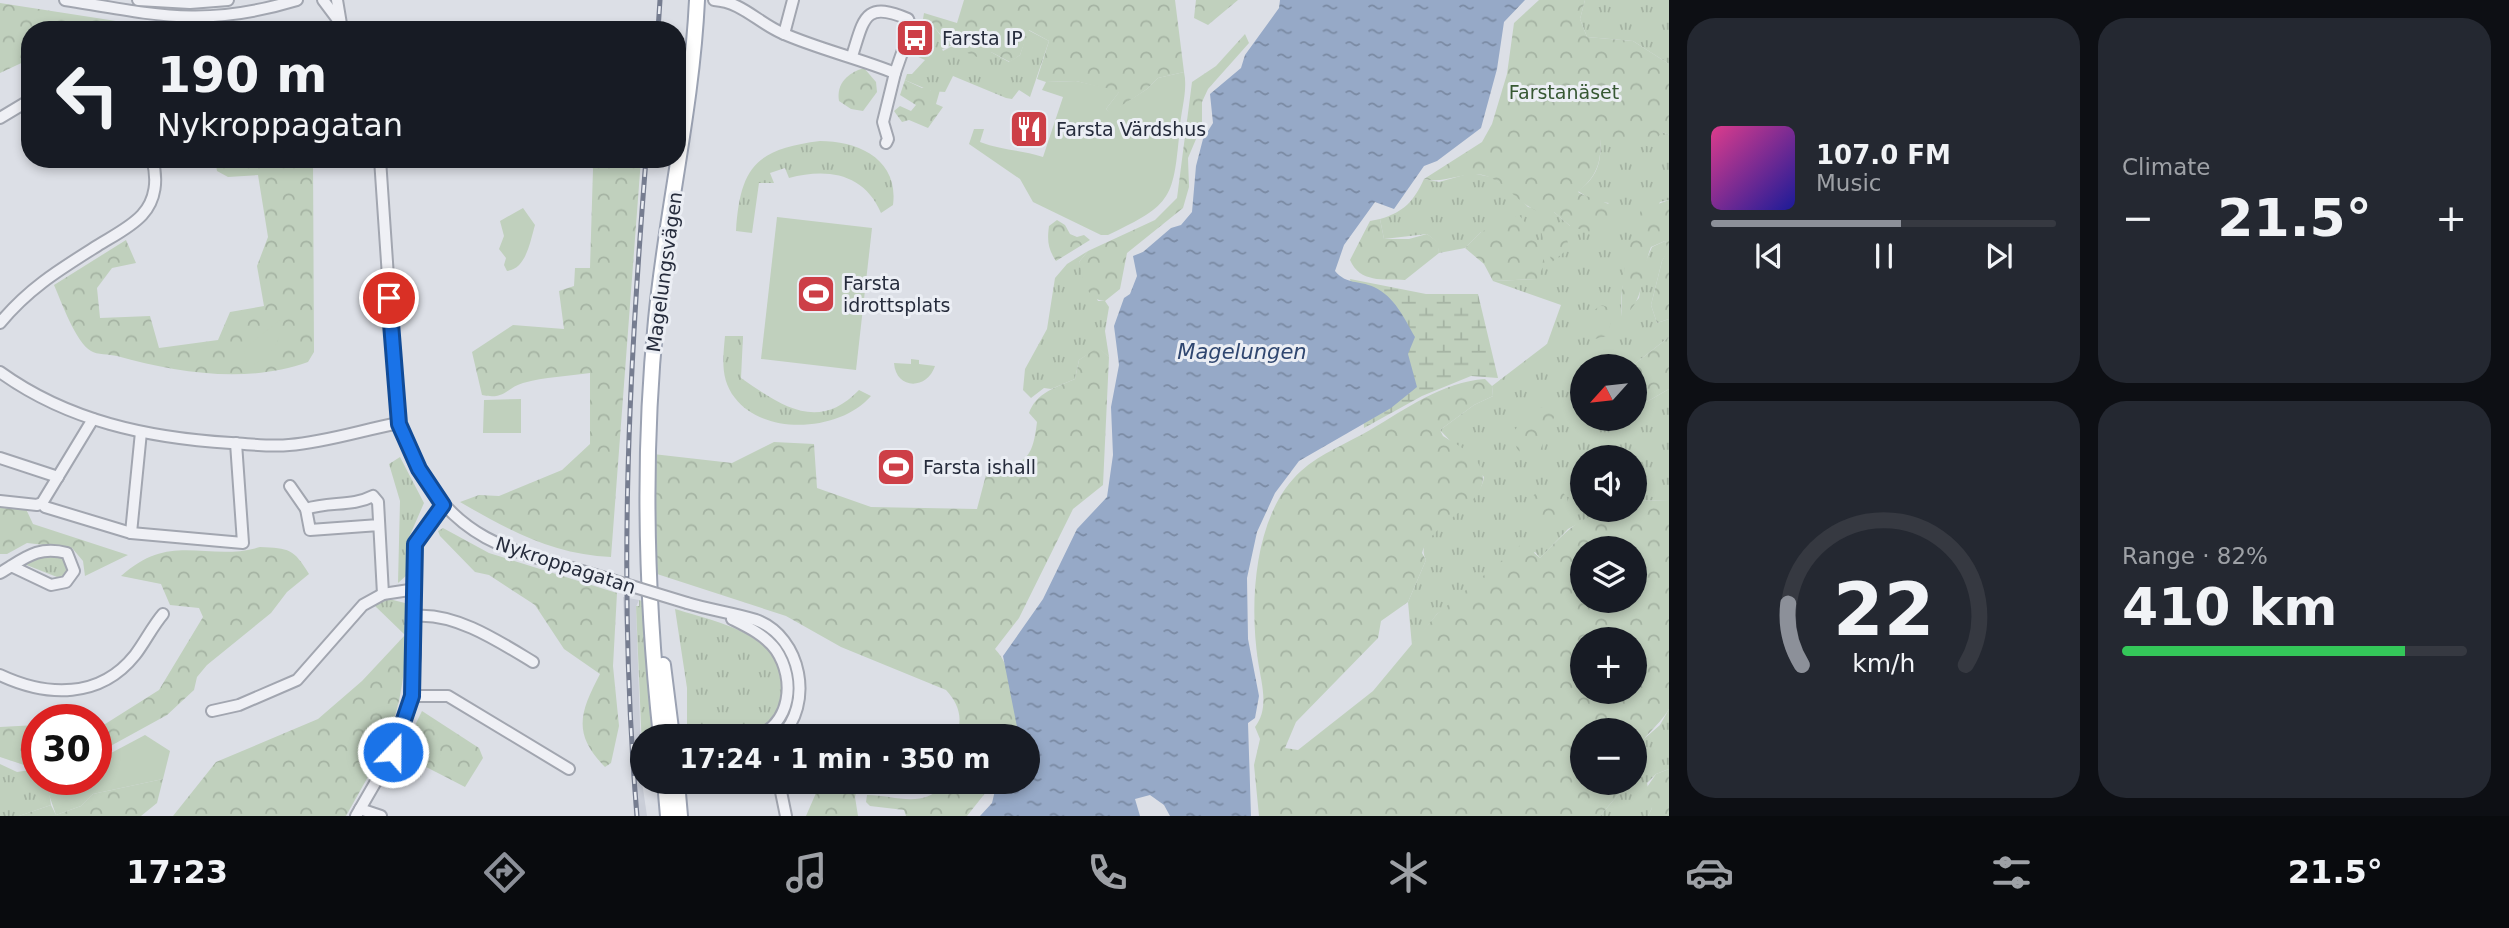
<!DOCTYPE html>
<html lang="en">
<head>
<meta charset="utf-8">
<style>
	:root { --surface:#171b24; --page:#242831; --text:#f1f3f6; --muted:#9ea1a6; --line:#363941; --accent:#8c9099 }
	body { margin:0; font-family:"DejaVu Sans",sans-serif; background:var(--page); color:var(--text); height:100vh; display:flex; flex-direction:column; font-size:26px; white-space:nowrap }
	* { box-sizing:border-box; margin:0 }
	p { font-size:23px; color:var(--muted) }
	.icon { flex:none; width:38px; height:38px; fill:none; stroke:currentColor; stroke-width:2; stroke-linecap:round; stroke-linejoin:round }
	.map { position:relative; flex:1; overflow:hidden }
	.side { display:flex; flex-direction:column; gap:18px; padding:18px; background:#0d0f14; width:840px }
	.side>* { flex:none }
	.banner { position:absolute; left:21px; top:21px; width:665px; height:147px; border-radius:28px; box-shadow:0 4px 10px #0003; background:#171b24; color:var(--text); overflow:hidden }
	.needle { width:46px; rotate:243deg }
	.tools { position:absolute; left:1570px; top:354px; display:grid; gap:14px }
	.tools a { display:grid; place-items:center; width:77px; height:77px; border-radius:50%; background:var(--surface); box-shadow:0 4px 10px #0003; font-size:35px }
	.speed { position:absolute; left:21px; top:704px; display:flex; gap:14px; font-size:35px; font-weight:700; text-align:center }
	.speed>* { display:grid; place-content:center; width:91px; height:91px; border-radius:50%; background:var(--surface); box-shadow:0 4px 10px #0003; line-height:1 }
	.speed .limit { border:10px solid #d22; background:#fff; color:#111 }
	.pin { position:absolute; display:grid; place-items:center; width:60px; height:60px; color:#fff; margin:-30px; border:4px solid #fff; border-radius:50%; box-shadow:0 2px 7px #0007 }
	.me { position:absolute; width:77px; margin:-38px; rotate:22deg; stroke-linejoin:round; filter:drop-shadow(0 0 5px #0008) }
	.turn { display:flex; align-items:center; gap:24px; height:147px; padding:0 21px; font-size:32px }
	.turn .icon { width:91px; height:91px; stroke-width:2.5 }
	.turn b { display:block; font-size:49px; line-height:60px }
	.big { font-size:52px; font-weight:700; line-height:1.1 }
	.side .tile { flex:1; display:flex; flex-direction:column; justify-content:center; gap:10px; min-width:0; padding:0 24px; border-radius:28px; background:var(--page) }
	.side .dial { align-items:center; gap:0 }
	.dial svg { height:182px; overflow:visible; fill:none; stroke:var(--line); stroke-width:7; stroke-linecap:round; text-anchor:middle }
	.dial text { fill:var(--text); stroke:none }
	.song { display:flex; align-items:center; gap:21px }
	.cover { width:84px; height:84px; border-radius:10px; background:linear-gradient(135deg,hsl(330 70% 55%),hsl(240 70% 35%)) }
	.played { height:7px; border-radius:4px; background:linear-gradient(90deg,var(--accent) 55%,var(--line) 55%) }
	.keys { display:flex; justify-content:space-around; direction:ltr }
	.heat { display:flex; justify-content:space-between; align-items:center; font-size:38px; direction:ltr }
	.charge { height:10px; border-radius:5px; background:linear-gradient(90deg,#34c759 82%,var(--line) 0) }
	.side .tiles { flex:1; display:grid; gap:18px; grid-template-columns:repeat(2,1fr) }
	.trip { position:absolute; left:630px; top:724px; width:410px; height:70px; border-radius:35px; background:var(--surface); box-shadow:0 4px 10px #0003; font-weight:700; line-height:70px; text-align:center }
	.tabs { display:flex; height:112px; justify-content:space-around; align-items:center; background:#090b0e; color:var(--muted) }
	.tabs .icon { width:49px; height:49px }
	.tabs .current { color:var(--accent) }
	.tabs b { font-size:32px; color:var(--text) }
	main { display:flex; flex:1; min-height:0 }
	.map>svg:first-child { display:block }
</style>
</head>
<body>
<main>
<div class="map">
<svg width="1669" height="816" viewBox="0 0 1669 816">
	<defs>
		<pattern id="grass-tufts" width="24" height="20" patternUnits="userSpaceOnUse" patternTransform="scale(1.75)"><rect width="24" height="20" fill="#c0d0bd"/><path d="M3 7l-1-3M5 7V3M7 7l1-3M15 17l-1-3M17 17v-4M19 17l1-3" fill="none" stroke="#a5b3a3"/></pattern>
		<pattern id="forest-crowns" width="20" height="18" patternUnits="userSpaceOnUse" patternTransform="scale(1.75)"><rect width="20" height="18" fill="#c0d0bd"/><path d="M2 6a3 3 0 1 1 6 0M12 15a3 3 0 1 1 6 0" fill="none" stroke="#a5b3a3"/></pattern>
		<pattern id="wetland-marsh" width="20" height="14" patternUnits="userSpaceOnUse" patternTransform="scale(1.75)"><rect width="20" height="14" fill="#c0d0bd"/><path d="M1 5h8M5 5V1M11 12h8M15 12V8" fill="none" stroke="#a5b3a3"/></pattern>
		<pattern id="water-ripples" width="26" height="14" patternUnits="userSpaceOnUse" patternTransform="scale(1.75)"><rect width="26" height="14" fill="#96a9c7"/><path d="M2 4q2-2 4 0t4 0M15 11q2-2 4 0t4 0" fill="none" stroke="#7a8aa3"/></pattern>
	</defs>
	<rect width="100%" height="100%" fill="#dcdfe6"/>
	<!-- built -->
	<polygon fill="#caced8" points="623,597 639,600 636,607 642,782 647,816 634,816"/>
	<!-- grass -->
	<g fill="url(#grass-tufts)">
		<polygon points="1585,0 1669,0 1669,64 1633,41 1587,37 1580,19"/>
		<polygon points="922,25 935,28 941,36 939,43 943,51 958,43 991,52 1009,62 1020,55 1028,30 1049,41 1030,97 1019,90 1012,99 1006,98 953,76 945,92 931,91 905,80 907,74 912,74 925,60 916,56 915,49"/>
		<path d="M1662,132L1669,135V200L1660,202C1642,238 1616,275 1622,316L1639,298L1645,263L1652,247L1665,241L1669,250L1662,261L1651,305L1657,323L1669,319V337L1632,366H1582V418H1634L1635,403L1643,404L1669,389V501L1635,500L1634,457H1582V509H1606L1568,529L1540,558L1535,552L1437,614L1412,646L1408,602L1426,560C1410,529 1480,511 1484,477L1440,430L1474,405L1493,396L1492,386L1547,344L1561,305L1493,281L1537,279L1481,232L1465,248L1439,253L1437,242L1427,234L1384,239L1380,219C1404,212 1414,201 1424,179L1439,182L1471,173L1491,177L1514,192L1528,207L1554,212L1570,226L1609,203L1593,201L1578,191C1597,178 1602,162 1600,139Z"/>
		<path d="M820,141C858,141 899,159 893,205L881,213C864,173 827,168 789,178L785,168L770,173L774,183H759L752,233L736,231C740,167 756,149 820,141Z"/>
		<polygon points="1088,251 1079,262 1098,301 1105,301 1109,307 1105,331 1109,357 1098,348 1079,360 1075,379 1051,389 1044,388 1031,398 1023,390 1025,369 1047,329 1055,278 1067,264"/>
		<path d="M725,336H743L741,378C780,405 818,433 859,390L871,396C841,431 765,437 735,398C720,379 723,358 725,336Z"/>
		<polygon points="400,457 424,503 407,542 407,575 398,583 400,501 389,464"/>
		<polygon points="58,555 64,558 70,568 65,576 57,577 24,564 31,557"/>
		<polygon points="389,599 405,603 405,635 374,605"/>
		<polygon points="639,600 642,601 655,737 642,737 642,749 636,606 639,606"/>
		<path d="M675,609C717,622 789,635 783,695C781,714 767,727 750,734L749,731L687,737V688Z"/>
		<polygon points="1669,709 1669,769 1656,774 1647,783 1652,808 1648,816 1600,816 1629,782 1634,782 1637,745 1660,725"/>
		<polygon points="0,764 17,772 37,769 37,779 83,779 81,783 49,792 51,805 19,816 0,816"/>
	</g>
	<!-- forest -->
	<g fill="url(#forest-crowns)" fill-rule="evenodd">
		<polygon points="964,0 1175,0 1184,72 1158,78 1147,89 1110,114 1106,109 1119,92 1076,81 1046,82 1037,79 1049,41 1029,30 1020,55 1010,62 991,52 977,57 963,51 958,43 937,51 941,35 935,28 922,25 924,13 957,23"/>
		<polygon points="1196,0 1238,0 1208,25 1194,18"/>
		<path d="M1539,0H1585L1580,19L1587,37L1633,41L1669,64V135L1662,132L1650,147L1620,139H1600C1602,163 1596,177 1578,192C1591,200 1607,200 1617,210L1610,228L1595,234L1570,226L1554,212C1529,219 1510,185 1489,177C1466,168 1448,185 1424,179L1482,142L1492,124L1507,74L1514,23Z"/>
		<polygon points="0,3 174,30 30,30 30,59 0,73"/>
		<path d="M1245,34L1249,43L1208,89L1202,102V125L1188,158L1189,187L1183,208L1127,253L1120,289L1105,301C1086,300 1083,278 1079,262L1088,251L1155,220L1177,198L1192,82L1216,66Z"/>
		<path d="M864,68L876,82L877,92L863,111L851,109L839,101C836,83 848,73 864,68Z"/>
		<polygon points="905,80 922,88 927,86 931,91 940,90 936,104 943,107 928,128 909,120 902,122 894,111 900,106 911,111 916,105 900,95"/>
		<path d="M215,159H313L314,352L308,362C247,384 178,373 117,356C109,354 97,355 91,351C76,343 61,301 54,285L126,240L136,263L112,268L97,288L100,318L150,316L159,348L218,340L230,312L264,306L257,266L268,237L258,175L228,177L217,171Z"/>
		<path d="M590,159H641L611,557C554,555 508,530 460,502L479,495L499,496L562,470L590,444V373C569,376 544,377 523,383C506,388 505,400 482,395L472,352L513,325L564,329L559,291L574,286L575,268H590L593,169Z"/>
		<path d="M1669,200V319L1657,323L1651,305L1662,261L1668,250L1665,241L1651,247C1641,271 1646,302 1622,317C1619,281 1629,243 1641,210Z"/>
		<polygon points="1519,215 1533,232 1545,263 1537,279 1493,281 1484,264 1465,248 1481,232"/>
		<path d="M1548,218C1563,226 1568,232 1568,249L1552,262L1541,232Z"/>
		<path d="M1380,219L1384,239H1409L1427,234L1438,242L1439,253L1405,280C1383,279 1360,283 1350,260L1370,221Z"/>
		<path d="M1057,220L1065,225L1070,234L1077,237L1084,235L1090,240L1056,261C1048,249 1047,241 1049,226Z"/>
		<polygon points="1602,305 1610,308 1611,323 1607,336 1595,339 1591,312"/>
		<polygon points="1669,337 1669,389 1643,404 1635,403 1634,366 1632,366"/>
		<path d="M1098,347L1109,357L1103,485L1073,509L1019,618L995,649C1015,669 1014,710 1019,737H955C964,720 959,704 946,690L841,647L786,616L657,574L653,454L732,463L774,442L814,444L817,488L871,507L977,509L987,471C1025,462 1032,463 1037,422L1029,413C1036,393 1056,387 1075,379L1079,360Z"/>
		<path d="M1485,379L1492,386L1493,396L1474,405L1440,430L1443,436C1454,443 1472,452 1478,463C1502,501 1431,519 1422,553L1426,560L1408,602L1381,621L1378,638L1296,722L1285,748L1298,750L1373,691L1437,614L1523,543L1540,558C1572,525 1586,509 1634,509L1636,500L1669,501V709C1658,728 1638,738 1635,759L1634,730H1582V782H1629L1600,816H1259L1254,765L1260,739L1255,727C1270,708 1261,682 1258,661C1249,602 1254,513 1301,471C1321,453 1348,443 1370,430C1406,409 1442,382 1485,379ZM1582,548H1634V600H1582ZM1582,639H1634V691H1582Z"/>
		<polygon points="1548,406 1555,415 1539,453 1528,459 1517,449 1512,433 1534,409"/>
		<polygon points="1543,489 1561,491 1567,497 1569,509 1543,530 1535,523 1529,498"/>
		<polygon points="0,507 26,509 33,524 128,555 85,576 83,561 72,548 27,543 7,554 0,554"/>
		<path d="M443,528L489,553L617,593L613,666L619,726L611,763L605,767C572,734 580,712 600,674L564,649L535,605L489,575L475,572L440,536L438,531Z"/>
		<path d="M260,547C289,548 294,549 309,574L287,592L271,613L207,665L197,677L194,690L167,715L96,754V726H102L159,690L203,617L199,608L170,605L161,584L121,576C172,530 207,563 260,547Z"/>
		<path d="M405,635C406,715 384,748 346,816H173L216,762L318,719L362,681Z"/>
		<polygon points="422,711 479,748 483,758 465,787 401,754"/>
		<polygon points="37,725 37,763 24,765 0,757 0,727"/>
		<polygon points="1669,769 1669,816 1648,816 1652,808 1641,796 1656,774"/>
		<polygon points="163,779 157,803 141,816 19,816 51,805 56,815 81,806 93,794"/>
		<polygon points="828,782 859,782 855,797 858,816 806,816 816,793"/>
		<path d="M939,782H994L967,816H906L904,810L870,806L866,802L867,795C894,795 922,809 942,786Z"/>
	</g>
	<!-- wetland -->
	<polygon fill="url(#wetland-marsh)" points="1350,279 1426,294 1478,294 1498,378 1471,376 1422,396 1364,428 1357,311"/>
	<!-- park -->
	<g fill="#c0d0bd">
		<path d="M1184,72C1188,90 1181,110 1180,127C1173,198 1174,204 1108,235H1101L1033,202L1020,179L969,144L974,129H984L980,142C1001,150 1021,150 1043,157L1063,97L1042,90L1046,82L1076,81L1120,91L1106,109L1110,113L1147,89L1158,78Z"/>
		<path d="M523,208L535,225C530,242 526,269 507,271L504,265L506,258L499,249L504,236L500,221Z"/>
		<polygon points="777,217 872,228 856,370 761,359"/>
		<path d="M281,319C281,344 271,359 247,367L244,349Z"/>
		<path d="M911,359L919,360V364L935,366C927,390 896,390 894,363L911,364Z"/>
		<polygon points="521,399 521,433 483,433 484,400"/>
		<polygon points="145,735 170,751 163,779 93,794 81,806 56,815 48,792 63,782 81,783 83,779 96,779 96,761"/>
	</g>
	<!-- water -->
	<path fill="url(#water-ripples)" d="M1280,0H1525L1504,22L1497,69L1481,128L1437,161L1424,166L1394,209L1375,202L1344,245L1335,271C1347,285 1358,280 1374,287C1395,297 1404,318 1415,337L1408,354L1417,387L1391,408L1299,461L1275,493L1257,532L1247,578L1248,639L1259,696L1255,718L1248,723L1251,816H1170L1164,805L1150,795L1135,799L1140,816H980L992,803L997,782H1027V737H1019L1003,656L1043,599L1077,529L1107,497L1113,455L1111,407L1119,365L1114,326L1124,298L1130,294L1137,276L1133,256L1143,252L1171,228L1181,225L1192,212L1196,166L1203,139L1213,123L1210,94L1241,68L1245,55L1279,8Z"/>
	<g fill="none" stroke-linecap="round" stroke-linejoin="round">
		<!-- minor casing -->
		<g stroke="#a2a6b0" stroke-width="14">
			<g id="minor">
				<path d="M65,0C157,15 205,28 297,0"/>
				<polyline points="138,0 190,3 228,0"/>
				<polyline points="323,0 338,20"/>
				<polyline points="337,0 342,30"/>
				<path d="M714,0C742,2 757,22 782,33C818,49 858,58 895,73L911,27L908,19C864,0 864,19 852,56"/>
				<polyline points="784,34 793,0"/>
				<polyline points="0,118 30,100"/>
				<polyline points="886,143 888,139 883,122 895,73"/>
				<path d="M380,159L397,409C400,434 411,457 424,478C467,546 520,552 592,574"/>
				<path d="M0,323C29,288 59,270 97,246C111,237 130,228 142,215C156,200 158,179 152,159"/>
				<path d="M0,372C68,421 148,438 231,443C250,444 270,447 289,445C327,442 362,430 399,423"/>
				<polyline points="0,458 58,477"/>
				<polyline points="290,486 306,509"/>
				<polyline points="0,501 37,505 42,503 93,419"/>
				<polyline points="42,503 45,507 131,533 243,543 236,443"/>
				<path d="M379,525L310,530L306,509C329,501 352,507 373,496L378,502L383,594"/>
				<polyline points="131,533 141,432"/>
				<path d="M0,573C24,559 37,545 67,553L74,571L66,582L51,585L11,566"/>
				<path d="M687,603C710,610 734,613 756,620C802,637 814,705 780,737"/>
				<path d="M415,616C455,612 500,642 533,662"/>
				<path d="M732,619C748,627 765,635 776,650C796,680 791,724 755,737"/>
				<path d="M0,675C47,697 100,699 135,655C145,642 152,627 163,614"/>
				<polyline points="412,696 448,696 569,769"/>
				<polyline points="212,711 239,705 297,680 363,605 383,594 416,589"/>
				<polyline points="779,782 786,816"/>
				<polyline points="360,809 381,816"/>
				<polyline points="356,816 393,752 409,710 415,654 415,544 443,505"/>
			</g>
		</g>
		<!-- major casing -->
		<g stroke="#9ba2b2" stroke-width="18">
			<g id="major">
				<polyline points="663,665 672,737"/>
				<path d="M661,737C646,598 642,459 656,320C666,213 692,108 697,0"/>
				<polyline points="665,782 668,816"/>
				<polyline points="677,782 680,816"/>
			</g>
		</g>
		<!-- minor -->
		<use href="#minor" stroke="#eff0f5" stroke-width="10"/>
		<!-- major -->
		<use href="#major" stroke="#fff" stroke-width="14"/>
		<!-- rail casing -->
		<g stroke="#767d90" stroke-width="5">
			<g id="rail">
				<polyline points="658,30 660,0"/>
				<path d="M637,816C618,591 628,383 646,159"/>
			</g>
		</g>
		<!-- rail -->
		<use href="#rail" stroke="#ebeef4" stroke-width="2.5" stroke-dasharray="8" stroke-linecap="butt"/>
		<!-- minor-bridge casing -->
		<g stroke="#a2a6b0" stroke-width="14" stroke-linecap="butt">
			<polyline id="minor-bridge" points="592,574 687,603"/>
		</g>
		<!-- minor-bridge -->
		<use href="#minor-bridge" stroke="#eff0f5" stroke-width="10"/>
	</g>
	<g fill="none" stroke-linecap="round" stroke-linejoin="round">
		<!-- route casing -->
		<g stroke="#114b97" stroke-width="18">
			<polyline id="route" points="389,298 399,424 419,469 443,505 415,544 412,696 393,752"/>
		</g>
		<!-- route -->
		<use href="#route" stroke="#1a73e8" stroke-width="12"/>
	</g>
	<!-- icons -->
	<defs>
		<g id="bus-square" transform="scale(2.0125)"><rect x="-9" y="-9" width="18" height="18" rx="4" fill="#cd3f47" stroke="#ebeef4"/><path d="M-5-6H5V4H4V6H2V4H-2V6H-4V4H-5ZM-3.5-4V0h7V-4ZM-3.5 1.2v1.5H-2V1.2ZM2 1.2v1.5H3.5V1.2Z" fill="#fff"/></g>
		<g id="restaurant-square" transform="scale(2.0125)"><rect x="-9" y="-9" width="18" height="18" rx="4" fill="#cd3f47" stroke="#ebeef4"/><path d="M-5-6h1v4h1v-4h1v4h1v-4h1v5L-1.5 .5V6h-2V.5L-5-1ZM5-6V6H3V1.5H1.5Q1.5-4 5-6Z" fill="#fff"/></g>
		<g id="stadium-square" transform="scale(2.0125)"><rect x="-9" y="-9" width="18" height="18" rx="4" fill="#cd3f47" stroke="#ebeef4"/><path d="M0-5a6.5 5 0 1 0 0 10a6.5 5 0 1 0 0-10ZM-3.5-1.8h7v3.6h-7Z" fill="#fff"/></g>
	</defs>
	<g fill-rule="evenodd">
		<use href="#bus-square" x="915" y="38"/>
		<use href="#restaurant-square" x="1029" y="129"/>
		<use href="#stadium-square" x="816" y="294"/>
		<use href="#stadium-square" x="896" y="467"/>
	</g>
	<g text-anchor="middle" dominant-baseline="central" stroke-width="6" stroke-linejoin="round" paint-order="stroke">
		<!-- poi labels -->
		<g font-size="19" fill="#262c3c" stroke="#ebeef4" text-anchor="start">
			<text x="942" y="38">Farsta IP</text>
			<text x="1056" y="129">Farsta Värdshus</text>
			<text x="843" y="283">Farsta<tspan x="843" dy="22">idrottsplats</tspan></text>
			<text x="923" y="467">Farsta ishall</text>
		</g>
		<!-- park labels -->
		<g font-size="19" fill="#375833" stroke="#ebeef4">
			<text x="1564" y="92">Farstanäset</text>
		</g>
		<!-- street labels -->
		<g font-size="19" fill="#262c3c" stroke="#ebeef4">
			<text transform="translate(664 272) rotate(-82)">Magelungsvägen</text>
			<text transform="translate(566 565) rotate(18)">Nykroppagatan</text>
		</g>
		<!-- water labels -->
		<g font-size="21" font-style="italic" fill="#304770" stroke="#ebeef4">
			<text x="1242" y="352">Magelungen</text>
		</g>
	</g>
</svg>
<div class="tools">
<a><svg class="needle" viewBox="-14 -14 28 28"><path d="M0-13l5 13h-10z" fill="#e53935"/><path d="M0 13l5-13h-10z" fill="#9ea1a6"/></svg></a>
<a><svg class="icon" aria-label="sound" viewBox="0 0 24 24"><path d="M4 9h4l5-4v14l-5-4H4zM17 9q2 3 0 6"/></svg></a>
<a><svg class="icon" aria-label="layers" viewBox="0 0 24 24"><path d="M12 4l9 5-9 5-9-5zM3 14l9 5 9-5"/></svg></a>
<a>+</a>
<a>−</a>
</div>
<div class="speed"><div class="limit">30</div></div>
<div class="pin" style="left:389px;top:298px;background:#d93025"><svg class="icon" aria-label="arrive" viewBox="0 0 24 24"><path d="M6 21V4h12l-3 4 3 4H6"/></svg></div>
<svg class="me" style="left:393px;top:752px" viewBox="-20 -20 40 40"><circle r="17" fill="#1a73e8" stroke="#fff" stroke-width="3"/><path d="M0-11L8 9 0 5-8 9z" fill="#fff"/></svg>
<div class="trip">17:24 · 1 min · 350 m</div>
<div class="banner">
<div class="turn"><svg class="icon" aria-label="left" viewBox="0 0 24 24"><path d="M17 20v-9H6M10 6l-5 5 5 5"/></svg><div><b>190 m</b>Nykroppagatan</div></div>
</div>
</div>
<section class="side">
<div class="tiles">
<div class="tile">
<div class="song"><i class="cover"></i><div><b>107.0 FM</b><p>Music</p></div></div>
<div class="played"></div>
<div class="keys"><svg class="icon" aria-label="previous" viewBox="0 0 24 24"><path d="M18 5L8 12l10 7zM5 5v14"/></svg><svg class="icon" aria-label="pause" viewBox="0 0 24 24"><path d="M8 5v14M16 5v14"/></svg><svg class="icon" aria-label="next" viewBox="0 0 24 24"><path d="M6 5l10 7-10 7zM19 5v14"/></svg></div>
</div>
<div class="tile"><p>Climate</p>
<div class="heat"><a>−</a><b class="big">21.5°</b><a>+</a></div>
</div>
<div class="tile dial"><svg viewBox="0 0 100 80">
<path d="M14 69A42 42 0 1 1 86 69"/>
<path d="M14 69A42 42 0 0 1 8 42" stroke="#8c9099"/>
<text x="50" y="56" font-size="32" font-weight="700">22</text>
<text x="50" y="72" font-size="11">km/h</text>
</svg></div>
<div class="tile"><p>Range · 82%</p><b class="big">410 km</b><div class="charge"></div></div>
</div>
</section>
</main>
<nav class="tabs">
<b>17:23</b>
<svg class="icon current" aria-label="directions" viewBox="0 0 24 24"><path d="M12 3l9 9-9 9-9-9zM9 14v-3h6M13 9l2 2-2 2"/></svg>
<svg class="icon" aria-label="music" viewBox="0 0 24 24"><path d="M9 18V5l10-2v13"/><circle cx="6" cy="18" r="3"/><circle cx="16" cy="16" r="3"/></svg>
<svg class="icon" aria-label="phone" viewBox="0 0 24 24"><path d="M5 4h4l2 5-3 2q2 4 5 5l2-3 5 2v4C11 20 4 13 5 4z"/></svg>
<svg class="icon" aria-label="climate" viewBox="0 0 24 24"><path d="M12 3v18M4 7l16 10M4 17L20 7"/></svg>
<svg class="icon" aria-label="car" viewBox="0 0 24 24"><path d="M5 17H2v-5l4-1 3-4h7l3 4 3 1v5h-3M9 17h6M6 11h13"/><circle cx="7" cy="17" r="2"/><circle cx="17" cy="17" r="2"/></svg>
<svg class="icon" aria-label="filters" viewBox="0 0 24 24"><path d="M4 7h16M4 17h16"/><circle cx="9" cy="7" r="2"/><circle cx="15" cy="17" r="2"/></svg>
<b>21.5°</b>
</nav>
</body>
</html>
